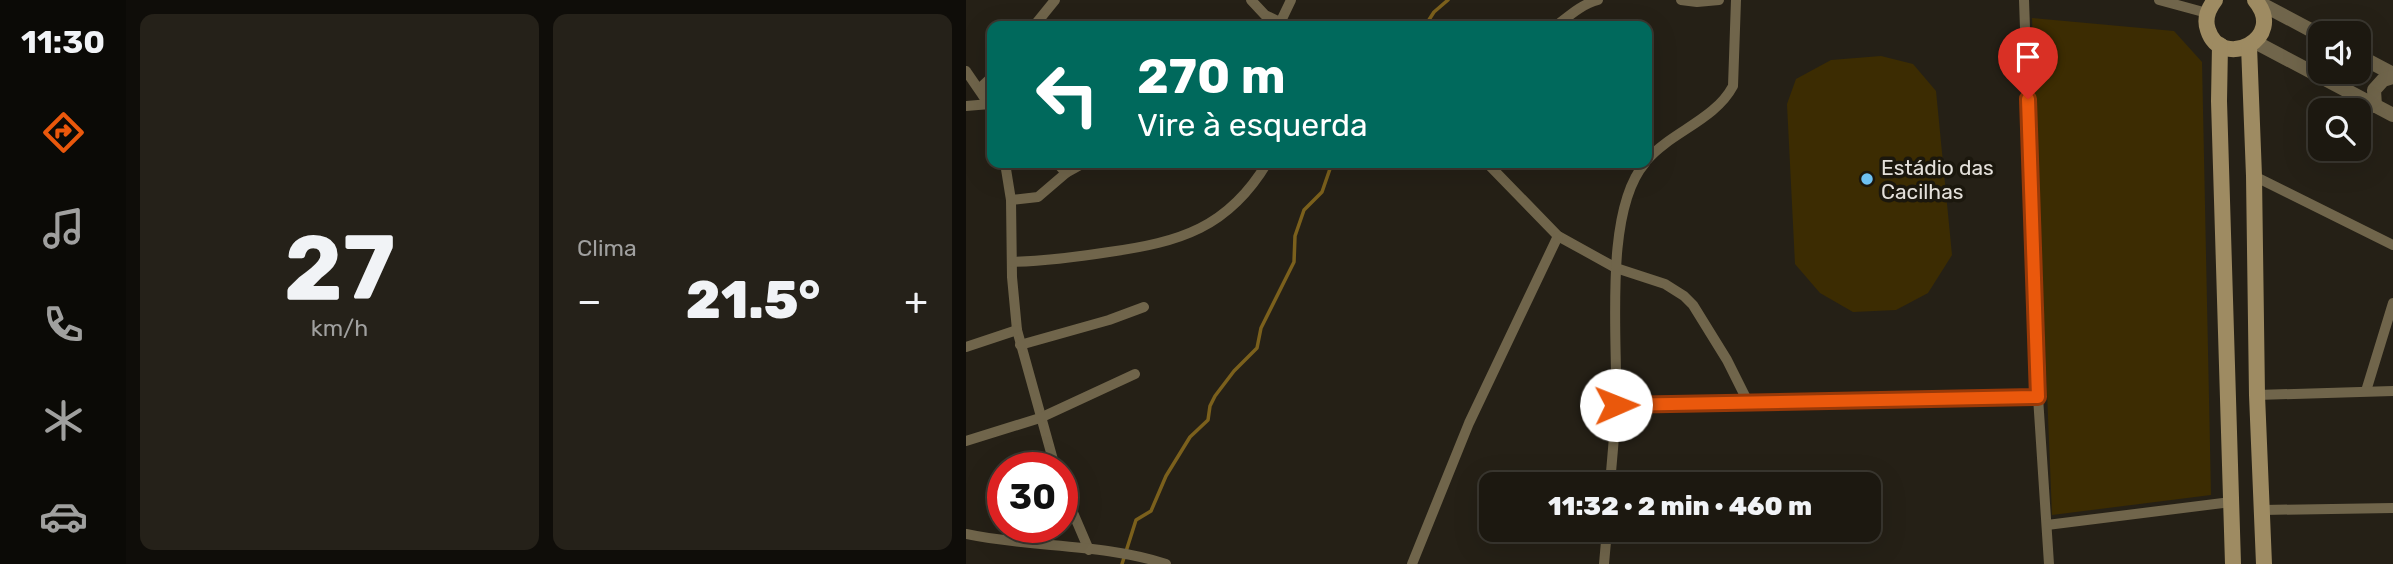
<!DOCTYPE html>
<html lang="pt">
<head>
<meta charset="utf-8">
<style>
	:root { --surface:#1c1810; --page:#252119; --text:#f1f3f6; --muted:#a0a09f; --line:#3a3730; --accent:#ea580c }
	body { margin:0; font-family:Rubik,sans-serif; background:var(--page); color:var(--text); height:100vh; display:flex; flex-direction:column; font-size:26px; white-space:nowrap }
	* { box-sizing:border-box; margin:0 }
	p { font-size:23px; color:var(--muted) }
	.icon { flex:none; width:38px; height:38px; fill:none; stroke:currentColor; stroke-width:2; stroke-linecap:round; stroke-linejoin:round }
	.map { position:relative; flex:1; overflow:hidden }
	.details { display:flex; flex-direction:column; gap:14px; padding:14px; background:#0f0d09; width:840px }
	.details>* { flex:none }
	.top-card { position:absolute; left:21px; top:21px; width:665px; height:147px; border-radius:14px; box-shadow:0 7px 28px #0002,0 0 0 2px var(--line); background:#00695c; color:#fff; overflow:hidden }
	.controls { position:absolute; left:1342px; top:21px; display:grid; gap:14px }
	.controls a { display:grid; place-items:center; width:63px; height:63px; border-radius:14px; background:var(--surface); box-shadow:0 7px 28px #0002,0 0 0 2px var(--line); font-size:35px }
	.speed { position:absolute; left:21px; top:452px; display:flex; gap:14px; font-size:35px; font-weight:700; text-align:center }
	.speed>* { display:grid; place-content:center; width:91px; height:91px; border-radius:50%; background:var(--surface); box-shadow:0 7px 28px #0002,0 0 0 2px var(--line); line-height:1 }
	.speed .limit { border:10px solid #d22; background:#fff; color:#111 }
	.pin { position:absolute; display:grid; place-items:center; width:60px; height:60px; color:#fff; margin:-72px -30px; border-radius:50% 50% 50% 0; rotate:-45deg; box-shadow:0 0 7px #0007 }
	.pin .icon { rotate:45deg }
	.me { position:absolute; width:77px; margin:-38px; rotate:89deg; stroke-linejoin:round; filter:drop-shadow(0 0 5px #0008) }
	.turn { display:flex; align-items:center; gap:24px; height:147px; padding:0 35px; font-size:32px }
	.turn .icon { width:91px; height:91px; stroke-width:2.5 }
	.turn b { display:block; font-size:49px; line-height:60px }
	.big { font-size:52px; font-weight:800; line-height:1.1 }
	.details .widget { flex:1; display:flex; flex-direction:column; justify-content:center; gap:10px; min-width:0; padding:0 24px; border-radius:14px; background:var(--page) }
	.details .dial { align-items:center; gap:0 }
	.dial b { font-size:91px; line-height:1 }
	.heat { display:flex; justify-content:space-between; align-items:center; font-size:38px; direction:ltr }
	.details .tiles { flex:1; display:grid; gap:14px; grid-template-columns:repeat(2,1fr) }
	.trip { position:absolute; left:513px; top:472px; width:402px; height:70px; border-radius:14px; background:var(--surface); box-shadow:0 7px 28px #0002,0 0 0 2px var(--line); font-weight:800; line-height:70px; text-align:center }
	main { display:flex; flex:1; min-height:0 }
	.tabs { display:flex; flex-direction:column; width:126px; justify-content:space-around; align-items:center; background:#0b0a06; color:var(--muted) }
	.tabs .icon { width:49px; height:49px }
	.tabs .selected { color:var(--accent) }
	.tabs b { font-size:32px; color:var(--text) }
	.map>svg:first-child { display:block }
</style>
</head>
<body>
<main>
<nav class="tabs">
<b>11:30</b>
<svg class="icon selected" aria-label="directions" viewBox="0 0 24 24"><path d="M12 3l9 9-9 9-9-9zM9 14v-3h6M13 9l2 2-2 2"/></svg>
<svg class="icon" aria-label="music" viewBox="0 0 24 24"><path d="M9 18V5l10-2v13"/><circle cx="6" cy="18" r="3"/><circle cx="16" cy="16" r="3"/></svg>
<svg class="icon" aria-label="phone" viewBox="0 0 24 24"><path d="M5 4h4l2 5-3 2q2 4 5 5l2-3 5 2v4C11 20 4 13 5 4z"/></svg>
<svg class="icon" aria-label="climate" viewBox="0 0 24 24"><path d="M12 3v18M4 7l16 10M4 17L20 7"/></svg>
<svg class="icon" aria-label="car" viewBox="0 0 24 24"><path d="M5 17H2v-5l4-1 3-4h7l3 4 3 1v5h-3M9 17h6M6 11h13"/><circle cx="7" cy="17" r="2"/><circle cx="17" cy="17" r="2"/></svg>
</nav>
<section class="details">
<div class="tiles">
<div class="widget dial"><b>27</b><p>km/h</p></div>
<div class="widget"><p>Clima</p>
<div class="heat"><a>−</a><b class="big">21.5°</b><a>+</a></div>
</div>
</div>
</section>
<div class="map">
<svg width="1427" height="564" viewBox="0 0 1427 564">
	<rect width="100%" height="100%" fill="#252016"/>
	<!-- green -->
	<g fill="#3c2c02">
		<polygon points="1066,18 1208,31 1236,62 1245,495 1086,515"/>
		<polygon points="915,56 947,64 970,91 986,255 962,293 930,310 887,312 854,293 829,264 821,104 830,79 865,60"/>
	</g>
	<g fill="none" stroke-linecap="round" stroke-linejoin="round">
		<!-- stream -->
		<g stroke="#7b601c" stroke-width="3.5">
			<polyline points="459,26 468,12 482,0"/>
			<polyline points="156,564 170,520 185,511 200,476 224,437 242,420 244,406 249,396 268,371 291,348 295,328 328,262 329,236 338,210 356,192 366,163"/>
		</g>
		<!-- minor -->
		<g stroke="#70654b" stroke-width="10">
			<polyline points="285,0 299,15 322,26"/>
			<polyline points="715,0 731,2 753,0"/>
			<polyline points="1058,0 1072,397 1083,564"/>
			<polyline points="1193,0 1241,13"/>
			<polyline points="314,23 325,0"/>
			<polyline points="68,26 89,0"/>
			<path d="M590,26C603,16 616,4 632,0"/>
			<polyline points="0,71 26,109"/>
			<polyline points="13,89 26,77"/>
			<polyline points="0,106 24,104"/>
			<path d="M681,160C705,132 749,120 767,86L770,0"/>
			<polyline points="39,163 45,200 46,277 51,330 89,467"/>
			<polyline points="91,163 100,173 118,163"/>
			<polyline points="521,163 592,236 650,268 699,284 718,296 727,305 761,360 782,402"/>
			<polyline points="1288,176 1427,245"/>
			<polyline points="45,200 72,197 100,173"/>
			<path d="M46,262C79,261 111,257 143,252C214,242 262,228 301,163"/>
			<polyline points="54,345 143,320 178,307"/>
			<polyline points="0,347 51,330"/>
			<polyline points="1400,391 1427,303"/>
			<polyline points="1291,395 1427,391"/>
			<polyline points="650,405 1072,397"/>
			<polyline points="0,441 74,418 169,374"/>
			<path d="M644,485C646,458 649,431 650,404C652,341 637,212 679,163"/>
			<polyline points="96,487 123,550"/>
			<polyline points="1297,510 1427,508"/>
			<polyline points="1081,525 1265,502"/>
			<path d="M0,534C66,548 136,543 200,564"/>
			<polyline points="446,564 503,423 592,236"/>
			<polyline points="638,564 641,530"/>
		</g>
		<!-- tertiary -->
		<g stroke="#70654b" stroke-width="14">
			<polyline points="1290,1 1354,35"/>
			<polyline points="1289,42 1427,115"/>
			<polyline points="1393,56 1427,74"/>
			<polyline points="1409,106 1408,90 1417,80 1427,77"/>
		</g>
		<!-- secondary -->
		<g stroke="#9e8b62" stroke-width="16">
			<path d="M1249,0C1242,9 1238,19 1242,30C1255,71 1322,39 1289,0"/>
			<polyline points="1254,45 1253,101 1267,564"/>
			<polyline points="1283,46 1288,176 1291,395 1298,564"/>
		</g>
	</g>
	<g fill="none" stroke-linecap="round" stroke-linejoin="round">
		<!-- route casing -->
		<g stroke="#983908" stroke-width="18">
			<polyline id="route" points="650,405 1072,397 1062,99"/>
		</g>
		<!-- route -->
		<use href="#route" stroke="#ea580c" stroke-width="12"/>
	</g>
	<!-- markers -->
	<circle fill="#6ec2f3" stroke="#1b170d" stroke-width="2.5" cx="901" cy="179" r="7"/>
	<g text-anchor="middle" dominant-baseline="central" stroke-width="7" stroke-linejoin="round" paint-order="stroke">
		<!-- poi labels -->
		<g font-size="21" fill="#e4e0da" stroke="#1b170d" text-anchor="start">
			<text x="915" y="167">Estádio das<tspan x="915" dy="24">Cacilhas</tspan></text>
		</g>
	</g>
</svg>
<div class="controls">
<a><svg class="icon" aria-label="sound" viewBox="0 0 24 24"><path d="M4 9h4l5-4v14l-5-4H4zM17 9q2 3 0 6"/></svg></a>
<a><svg class="icon" aria-label="search" viewBox="0 0 24 24"><circle cx="10" cy="10" r="6"/><path d="M15 15l6 6"/></svg></a>
</div>
<div class="speed"><div class="limit">30</div></div>
<div class="pin" style="left:1062px;top:99px;background:#d93025"><svg class="icon" aria-label="arrive" viewBox="0 0 24 24"><path d="M6 21V4h12l-3 4 3 4H6"/></svg></div>
<svg class="me" style="left:650px;top:405px" viewBox="-20 -20 40 40"><circle r="19" fill="#fff"/><path d="M0-13L10 11 0 6-10 11z" fill="#ea580c"/></svg>
<div class="trip">11:32 · 2 min · 460 m</div>
<div class="top-card">
<div class="turn"><svg class="icon" aria-label="left" viewBox="0 0 24 24"><path d="M17 20v-9H6M10 6l-5 5 5 5"/></svg><div><b>270 m</b>Vire à esquerda</div></div>
</div>
</div>
</main>
</body>
</html>
